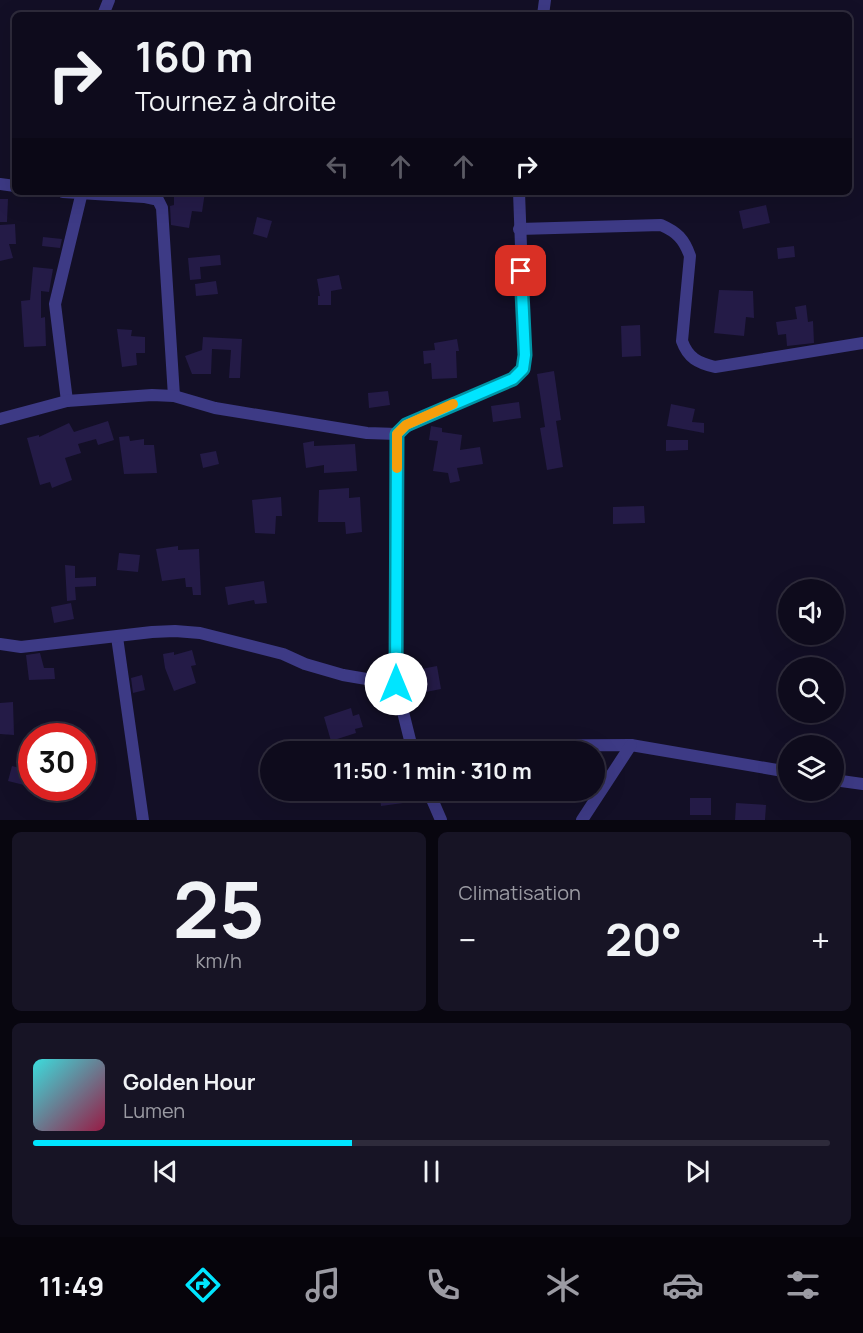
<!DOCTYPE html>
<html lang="fr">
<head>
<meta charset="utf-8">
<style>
	:root { --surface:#0e0b1c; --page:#171425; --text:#f1f3f6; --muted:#9b9ba3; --line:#2e2b3b; --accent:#00e5ff }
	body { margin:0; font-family:Manrope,sans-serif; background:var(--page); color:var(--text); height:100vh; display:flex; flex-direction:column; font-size:22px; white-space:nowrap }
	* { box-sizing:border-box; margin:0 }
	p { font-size:20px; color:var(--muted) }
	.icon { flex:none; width:33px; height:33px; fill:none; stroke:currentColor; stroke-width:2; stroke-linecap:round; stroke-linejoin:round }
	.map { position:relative; height:820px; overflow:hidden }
	.sheet { display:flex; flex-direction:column; gap:12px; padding:12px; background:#08060f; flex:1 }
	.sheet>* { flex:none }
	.hud { position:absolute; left:12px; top:12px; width:840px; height:183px; border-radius:9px; box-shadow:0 6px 24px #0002,0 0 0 2px var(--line); background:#0e0b1c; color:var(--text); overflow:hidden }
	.buttons { position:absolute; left:778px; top:579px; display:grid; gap:12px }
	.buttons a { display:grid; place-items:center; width:66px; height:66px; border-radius:50%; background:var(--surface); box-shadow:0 6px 24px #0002,0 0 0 2px var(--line); font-size:30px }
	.speed { position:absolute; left:18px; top:723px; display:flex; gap:12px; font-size:30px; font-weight:700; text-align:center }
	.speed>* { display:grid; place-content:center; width:78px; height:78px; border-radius:50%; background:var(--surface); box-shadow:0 6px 24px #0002,0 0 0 2px var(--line); line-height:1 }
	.speed .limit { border:9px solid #d22; background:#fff; color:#111 }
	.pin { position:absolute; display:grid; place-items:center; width:51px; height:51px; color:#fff; margin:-26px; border-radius:12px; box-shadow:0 3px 9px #0006 }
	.me { position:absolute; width:66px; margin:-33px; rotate:0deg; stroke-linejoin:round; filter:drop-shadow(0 0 4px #0008) }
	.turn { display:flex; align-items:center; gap:21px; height:126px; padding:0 24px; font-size:27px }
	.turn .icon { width:78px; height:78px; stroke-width:2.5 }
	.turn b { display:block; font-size:42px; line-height:51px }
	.lanes { display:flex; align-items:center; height:57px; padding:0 24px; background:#0003; justify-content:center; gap:30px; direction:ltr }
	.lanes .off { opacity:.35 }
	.big { font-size:45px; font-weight:700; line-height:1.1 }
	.sheet .card { flex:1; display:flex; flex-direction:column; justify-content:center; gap:9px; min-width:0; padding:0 21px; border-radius:9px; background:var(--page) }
	.sheet .dial { align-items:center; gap:0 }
	.dial b { font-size:78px; line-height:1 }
	.song { display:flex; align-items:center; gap:18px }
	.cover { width:72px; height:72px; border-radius:9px; background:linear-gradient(135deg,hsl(180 70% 55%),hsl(340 70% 35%)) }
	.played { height:6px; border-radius:3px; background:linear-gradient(90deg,var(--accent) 40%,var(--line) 40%) }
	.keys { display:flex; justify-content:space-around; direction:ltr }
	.heat { display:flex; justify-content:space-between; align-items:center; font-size:33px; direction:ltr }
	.sheet .tiles { flex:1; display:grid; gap:12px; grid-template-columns:1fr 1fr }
	.card:last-child { grid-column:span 2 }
	.trip { position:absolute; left:260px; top:741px; width:345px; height:60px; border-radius:30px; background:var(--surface); box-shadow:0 6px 24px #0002,0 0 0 2px var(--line); font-weight:700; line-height:60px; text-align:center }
	.dock { display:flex; height:96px; justify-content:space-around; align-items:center; background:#06040b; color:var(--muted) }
	.dock .icon { width:42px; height:42px }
	.dock .on { color:var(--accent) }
	.dock b { font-size:27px; color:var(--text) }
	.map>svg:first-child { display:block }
</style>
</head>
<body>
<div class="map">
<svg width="863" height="820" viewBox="0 0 863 820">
	<rect width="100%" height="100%" fill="#130f26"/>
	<!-- building -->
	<g fill="#241b47">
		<polygon points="174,192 205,192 202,212 192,211 189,228 171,225 170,206 174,205"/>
		<polygon points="0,199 8,199 7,222 0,222"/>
		<polygon points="766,205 770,223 743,229 739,211"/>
		<polygon points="257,217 272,221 267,238 253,234"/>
		<polygon points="15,224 16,244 9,244 13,258 0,261 0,225"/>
		<polygon points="43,237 62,239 60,248 42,246"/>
		<polygon points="794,246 795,257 778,259 777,248"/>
		<polygon points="220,255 221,265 200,267 201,279 190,280 188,258"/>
		<polygon points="33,267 53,269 49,292 41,291 41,318 45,317 46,346 24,347 21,301 30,300"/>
		<polygon points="339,275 342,289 331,291 331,305 318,305 318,296 320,296 317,279"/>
		<polygon points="216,281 218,294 196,296 195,284"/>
		<polygon points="719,290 753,291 754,318 746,317 744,336 714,333"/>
		<polygon points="806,305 808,322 813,321 814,343 787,346 786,334 778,335 776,322 797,319 795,307"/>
		<polygon points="640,325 641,356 622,357 621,326"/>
		<polygon points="117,329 132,330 131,336 145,337 145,353 136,353 137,365 122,367"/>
		<polygon points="203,337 242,339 240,378 229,378 231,350 212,349 211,374 192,374 185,356 202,350"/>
		<polygon points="457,339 459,351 456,351 457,378 432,379 431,363 424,364 423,351 435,350 434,343"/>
		<polygon points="554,371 561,420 556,421 563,467 547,470 540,428 545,427 537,374"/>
		<polygon points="388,391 390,405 369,408 368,393"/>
		<polygon points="519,402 521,418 493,422 491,406"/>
		<polygon points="671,404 695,409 692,422 704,423 704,433 667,426"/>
		<polygon points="108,421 114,440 98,445 96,439 78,444 81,453 65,458 72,480 52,488 50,482 40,485 27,438 39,435 39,437 69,423 74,432"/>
		<polygon points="431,426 442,428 442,432 462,435 460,450 480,447 483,464 457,468 460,481 450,483 448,473 433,471 438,441 429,440"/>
		<polygon points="129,436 130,441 144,439 144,445 154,445 157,473 124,474 119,437"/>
		<polygon points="666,440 688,440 688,450 666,451"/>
		<polygon points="314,441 314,446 355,444 357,471 324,473 324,465 306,468 303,443"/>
		<polygon points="216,451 219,464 203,468 200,454"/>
		<polygon points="349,488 349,498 360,497 362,532 346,534 345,522 318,522 319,490"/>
		<polygon points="281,497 282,516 276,516 275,534 255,533 252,500"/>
		<polygon points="644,506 645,523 613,524 613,507"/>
		<polygon points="178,546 178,550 199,549 201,595 193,595 192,587 186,587 185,578 162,581 156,549"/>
		<polygon points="119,553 140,555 138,572 117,570"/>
		<polygon points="65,565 75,566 75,578 96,577 96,586 75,587 76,600 67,601"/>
		<polygon points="264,581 267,603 255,604 254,600 228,605 225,587"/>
		<polygon points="71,603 74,619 54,623 51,607"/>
		<polygon points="192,650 196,665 191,666 196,683 174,691 165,668 163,654 174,652 174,655"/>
		<polygon points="40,653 44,668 54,668 55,679 29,680 26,655"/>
		<polygon points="437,666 441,689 421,693 416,670"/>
		<polygon points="142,675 145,690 133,693 131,678"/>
		<polygon points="13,702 14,735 0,734 0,703"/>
		<polygon points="351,708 353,716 359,714 363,727 355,729 356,733 331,741 324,717"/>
		<polygon points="12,766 32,771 32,787 8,781"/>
		<polygon points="379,790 417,790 418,801 381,806"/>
		<rect x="690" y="798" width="21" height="17"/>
		<polygon points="736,803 766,805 765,820 735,820"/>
	</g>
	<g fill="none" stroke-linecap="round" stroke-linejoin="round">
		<!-- minor -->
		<g stroke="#3d3a85" stroke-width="12">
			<polyline points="103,15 109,0"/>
			<polyline points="543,15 545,0"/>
			<polyline points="0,184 15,186"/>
			<polyline points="63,192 144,197 158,200 162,208 174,396"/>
			<path d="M519,229L661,225C677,232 684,239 690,256L682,341C688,358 698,363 715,367L863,343"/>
			<polyline points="67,401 55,304 82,192"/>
			<polyline points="0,419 67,401 152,395 174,396 215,408 367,433 397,434 416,420 513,379 523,369 525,355 519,192"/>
			<polyline points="397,434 396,684 413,752"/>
			<polyline points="117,637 143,820"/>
			<polyline points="0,644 21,647 152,632 175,631 200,633 283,654 305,664 343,675 396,684"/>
			<polyline points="429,752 455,746 631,745 789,772"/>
			<polyline points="834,780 863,784"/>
			<polyline points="428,790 441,820"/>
			<polyline points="582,820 631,745"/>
		</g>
	</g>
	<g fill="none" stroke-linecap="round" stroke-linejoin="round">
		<!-- route casing -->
		<g stroke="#0095a6" stroke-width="15">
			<polyline id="route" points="396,684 397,434 406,425 513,379 523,369 525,355 521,271"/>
		</g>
		<!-- route -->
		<use href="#route" stroke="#00e5ff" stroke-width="10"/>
		<!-- slow -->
		<polyline stroke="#f59e0b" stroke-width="10" points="397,468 397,434 406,425 453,404"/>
	</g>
</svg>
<div class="buttons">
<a><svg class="icon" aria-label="sound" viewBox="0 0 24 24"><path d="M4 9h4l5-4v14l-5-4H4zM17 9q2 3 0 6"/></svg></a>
<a><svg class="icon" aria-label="search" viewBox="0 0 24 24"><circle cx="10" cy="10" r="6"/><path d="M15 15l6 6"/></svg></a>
<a><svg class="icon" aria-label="layers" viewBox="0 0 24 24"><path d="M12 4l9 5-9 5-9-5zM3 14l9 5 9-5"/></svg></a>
</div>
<div class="speed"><div class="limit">30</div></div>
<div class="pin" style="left:521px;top:271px;background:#d93025"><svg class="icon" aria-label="arrive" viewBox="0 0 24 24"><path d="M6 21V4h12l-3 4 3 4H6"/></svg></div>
<svg class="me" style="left:396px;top:684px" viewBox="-20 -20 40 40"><circle r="19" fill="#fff"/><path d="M0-13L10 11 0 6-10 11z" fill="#00e5ff"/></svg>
<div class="trip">11:50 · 1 min · 310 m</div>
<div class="hud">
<div class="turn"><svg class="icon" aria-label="right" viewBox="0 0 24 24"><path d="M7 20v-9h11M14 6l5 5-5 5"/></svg><div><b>160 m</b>Tournez à droite</div></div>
<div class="lanes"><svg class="icon off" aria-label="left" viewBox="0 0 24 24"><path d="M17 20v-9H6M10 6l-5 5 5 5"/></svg><svg class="icon off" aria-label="ahead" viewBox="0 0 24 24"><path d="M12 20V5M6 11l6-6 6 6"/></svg><svg class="icon off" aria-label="ahead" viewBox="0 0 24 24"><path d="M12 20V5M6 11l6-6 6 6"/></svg><svg class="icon" aria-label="right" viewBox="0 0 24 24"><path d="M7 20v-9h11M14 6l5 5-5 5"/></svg></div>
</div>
</div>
<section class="sheet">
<div class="tiles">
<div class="card dial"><b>25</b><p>km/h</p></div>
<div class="card"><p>Climatisation</p>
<div class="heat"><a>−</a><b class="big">20°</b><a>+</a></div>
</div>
<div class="card">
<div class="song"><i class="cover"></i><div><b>Golden Hour</b><p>Lumen</p></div></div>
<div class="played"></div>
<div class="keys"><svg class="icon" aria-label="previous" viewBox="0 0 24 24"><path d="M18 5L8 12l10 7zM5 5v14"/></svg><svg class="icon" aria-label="pause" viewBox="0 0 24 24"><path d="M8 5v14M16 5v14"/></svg><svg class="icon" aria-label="next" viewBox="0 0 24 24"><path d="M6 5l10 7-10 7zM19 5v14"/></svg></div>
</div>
</div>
</section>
<nav class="dock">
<b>11:49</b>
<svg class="icon on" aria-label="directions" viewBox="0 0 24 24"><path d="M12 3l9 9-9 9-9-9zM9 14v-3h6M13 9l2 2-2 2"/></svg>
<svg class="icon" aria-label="music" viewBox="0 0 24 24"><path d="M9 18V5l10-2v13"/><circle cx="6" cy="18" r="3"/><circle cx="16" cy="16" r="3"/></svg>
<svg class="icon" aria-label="phone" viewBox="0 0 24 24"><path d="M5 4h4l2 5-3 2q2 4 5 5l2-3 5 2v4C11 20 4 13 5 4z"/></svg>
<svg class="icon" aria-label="climate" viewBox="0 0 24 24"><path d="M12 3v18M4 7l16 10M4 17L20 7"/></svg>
<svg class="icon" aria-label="car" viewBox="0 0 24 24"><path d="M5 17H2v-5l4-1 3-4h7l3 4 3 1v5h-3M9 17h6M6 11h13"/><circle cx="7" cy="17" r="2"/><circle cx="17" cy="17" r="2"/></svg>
<svg class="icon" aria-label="filters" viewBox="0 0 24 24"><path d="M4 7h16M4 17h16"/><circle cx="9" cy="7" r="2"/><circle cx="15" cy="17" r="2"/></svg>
</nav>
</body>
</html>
